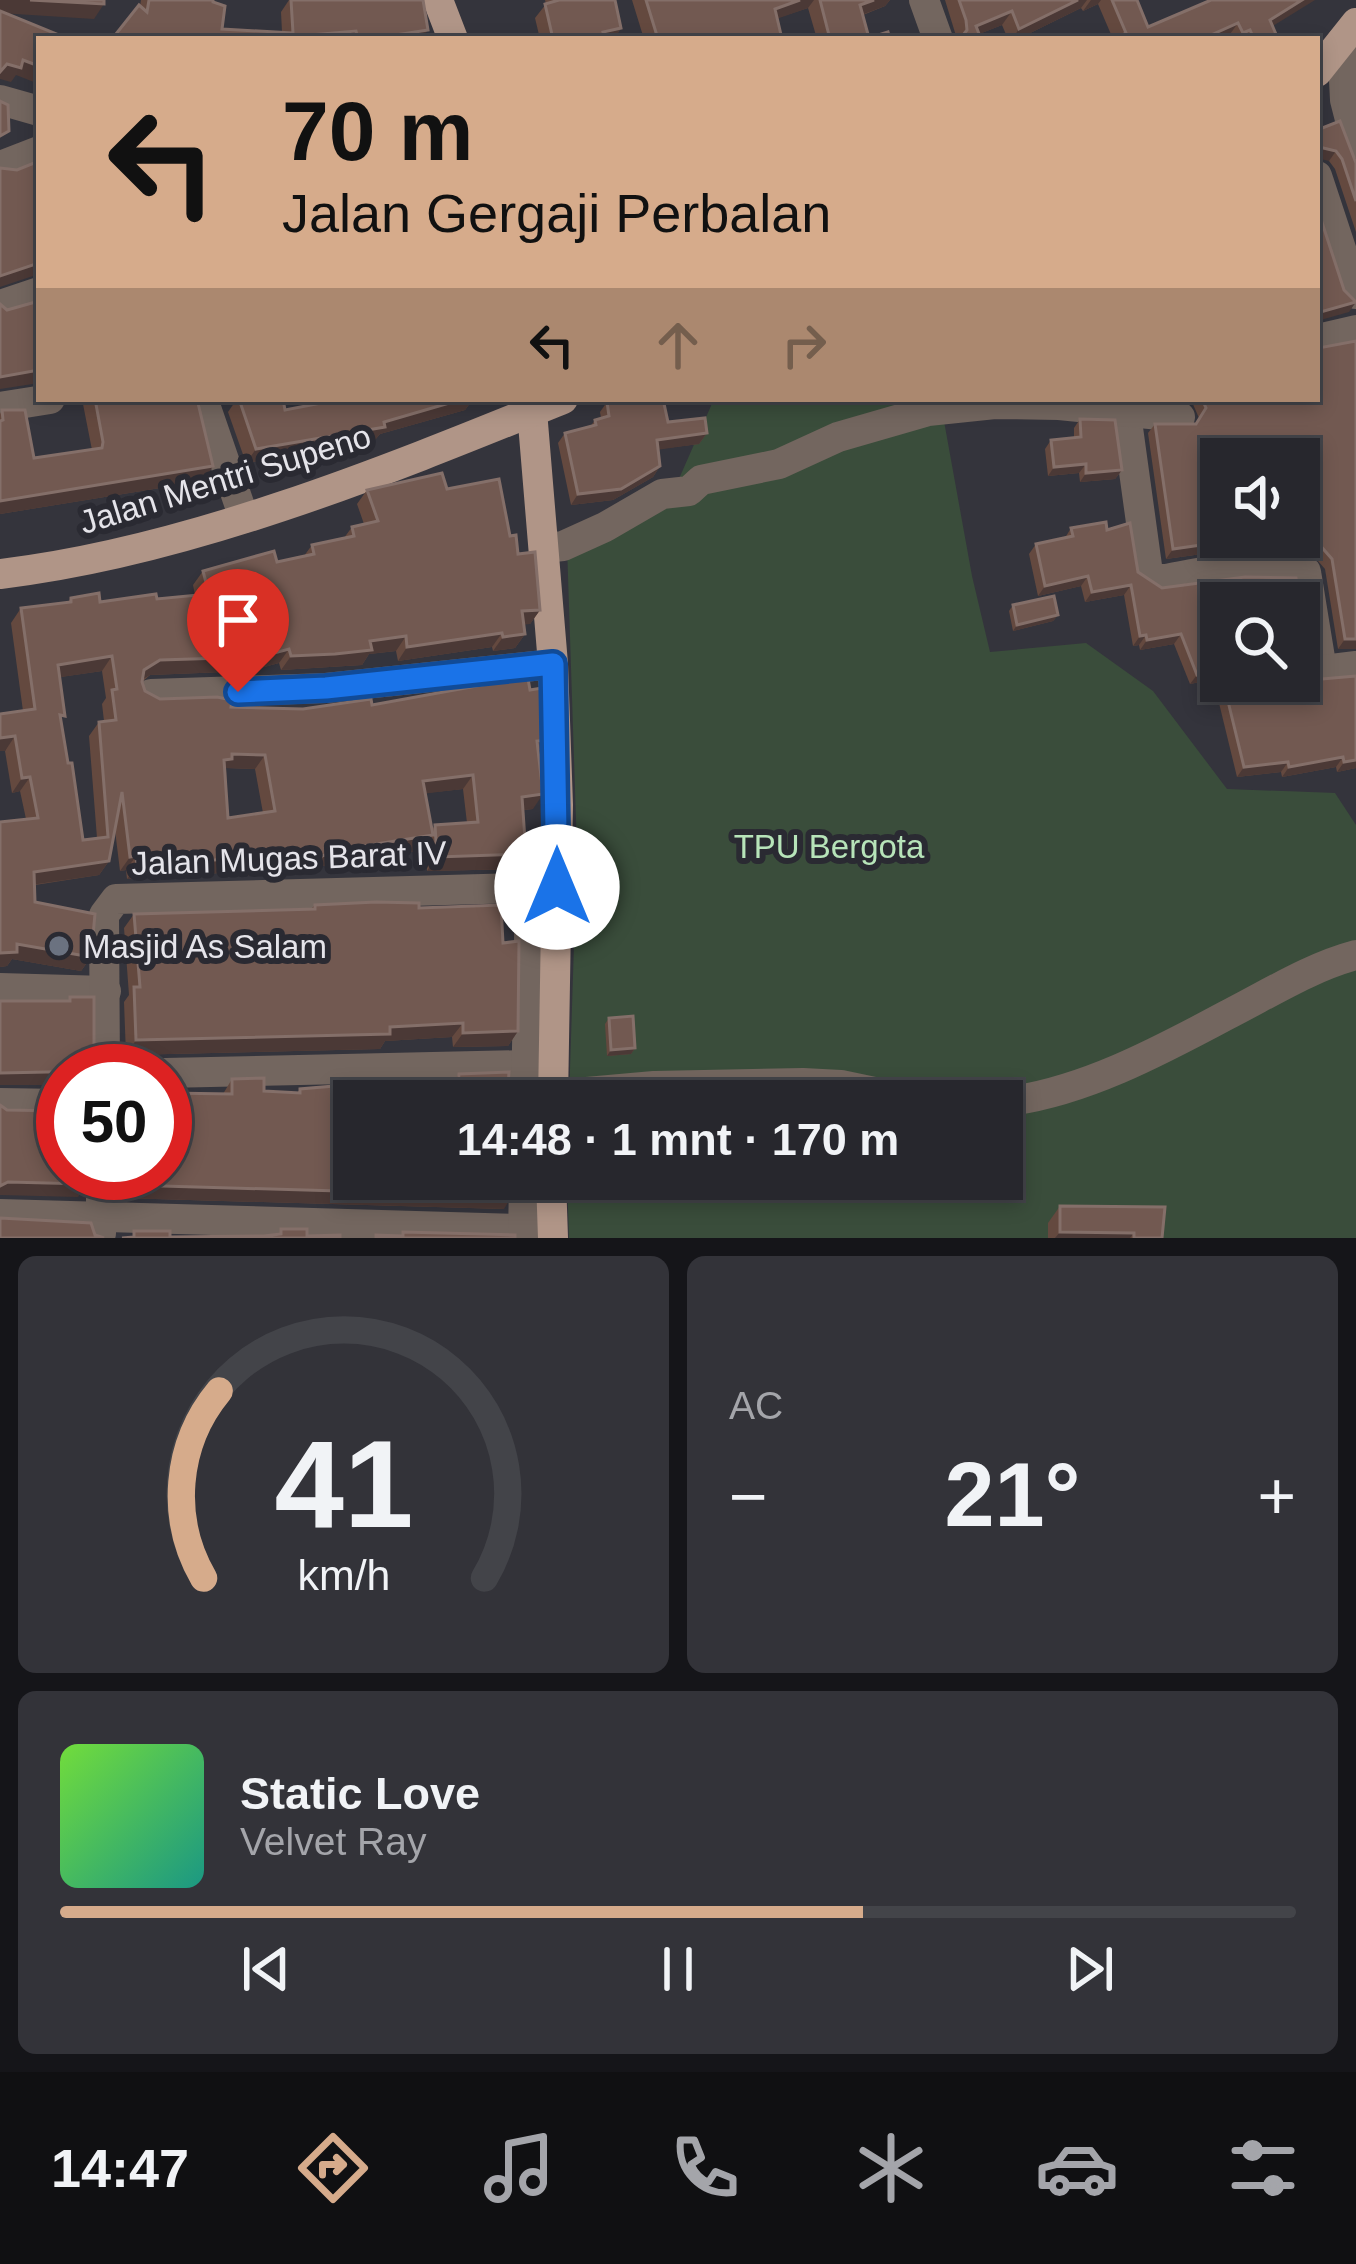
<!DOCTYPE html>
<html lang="id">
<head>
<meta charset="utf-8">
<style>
	:root { --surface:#27272d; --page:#333339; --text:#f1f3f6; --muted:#a4a5aa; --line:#434449; --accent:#d6ab8b }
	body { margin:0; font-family:Arial,sans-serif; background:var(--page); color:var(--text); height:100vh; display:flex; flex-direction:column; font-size:45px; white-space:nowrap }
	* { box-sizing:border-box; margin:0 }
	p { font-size:39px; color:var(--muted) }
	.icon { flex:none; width:66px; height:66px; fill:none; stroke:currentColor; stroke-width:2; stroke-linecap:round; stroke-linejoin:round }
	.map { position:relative; height:1238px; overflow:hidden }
	.panel { display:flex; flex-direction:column; gap:18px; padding:18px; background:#151519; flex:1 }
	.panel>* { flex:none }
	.banner { position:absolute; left:36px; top:36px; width:1284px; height:366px; border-radius:0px; box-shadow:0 6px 18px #0003,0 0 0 3px var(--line); background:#d6ab8b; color:#111; overflow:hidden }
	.fabs { position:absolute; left:1200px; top:438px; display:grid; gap:24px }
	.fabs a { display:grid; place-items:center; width:120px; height:120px; border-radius:0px; background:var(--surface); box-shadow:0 6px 18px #0003,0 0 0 3px var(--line); font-size:60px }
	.speed { position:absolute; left:36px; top:1044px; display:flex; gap:24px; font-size:60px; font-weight:700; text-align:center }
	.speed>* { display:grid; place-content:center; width:156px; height:156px; border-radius:50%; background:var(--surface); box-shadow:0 6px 18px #0003,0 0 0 3px var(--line); line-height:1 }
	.speed .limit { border:18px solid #d22; background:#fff; color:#111 }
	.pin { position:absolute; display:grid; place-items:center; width:102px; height:102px; color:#fff; margin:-123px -51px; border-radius:50% 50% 50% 0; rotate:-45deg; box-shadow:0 0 12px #0007 }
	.pin .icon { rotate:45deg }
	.me { position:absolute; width:132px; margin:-66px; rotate:0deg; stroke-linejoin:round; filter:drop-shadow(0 0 9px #0008) }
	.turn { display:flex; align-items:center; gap:42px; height:252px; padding:0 48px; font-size:54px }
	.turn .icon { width:156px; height:156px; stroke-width:2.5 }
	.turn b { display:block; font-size:84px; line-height:102px }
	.lanes { display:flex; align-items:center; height:114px; padding:0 48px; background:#0003; justify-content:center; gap:60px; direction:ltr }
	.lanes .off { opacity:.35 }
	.big { font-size:90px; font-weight:700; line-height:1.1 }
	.panel .tile { flex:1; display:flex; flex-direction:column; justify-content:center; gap:18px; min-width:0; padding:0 42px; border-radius:18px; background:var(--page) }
	.panel .dial { align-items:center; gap:0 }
	.dial svg { height:312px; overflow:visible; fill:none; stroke:var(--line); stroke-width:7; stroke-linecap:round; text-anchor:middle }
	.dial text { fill:var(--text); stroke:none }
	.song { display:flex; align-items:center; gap:36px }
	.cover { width:144px; height:144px; border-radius:18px; background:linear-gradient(135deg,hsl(100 70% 55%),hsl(170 70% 35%)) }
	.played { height:12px; border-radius:6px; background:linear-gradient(90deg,var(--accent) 65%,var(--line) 65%) }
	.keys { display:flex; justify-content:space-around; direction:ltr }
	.heat { display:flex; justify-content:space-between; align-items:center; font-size:66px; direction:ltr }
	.panel .tiles { flex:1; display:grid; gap:18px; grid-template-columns:1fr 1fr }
	.tile:last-child { grid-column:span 2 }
	.trip { position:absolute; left:333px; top:1080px; width:690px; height:120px; border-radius:0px; background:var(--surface); box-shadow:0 6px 18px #0003,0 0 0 3px var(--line); font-weight:700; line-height:120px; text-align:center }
	.menu { display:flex; height:192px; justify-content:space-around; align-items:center; background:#101012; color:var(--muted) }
	.menu .icon { width:84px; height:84px }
	.menu .active { color:var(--accent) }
	.menu b { font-size:54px; color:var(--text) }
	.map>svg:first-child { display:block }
</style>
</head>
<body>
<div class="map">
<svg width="1356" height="1238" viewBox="0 0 1356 1238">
	<rect width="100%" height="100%" fill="#34343c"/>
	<!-- green -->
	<polygon fill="#3a4d3b" points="714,399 940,399 972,576 990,652 1086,643 1153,691 1227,789 1335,793 1356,825 1356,1238 569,1238 567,1179 1002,1179 1002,1101 569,1101 577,850 567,545 671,497"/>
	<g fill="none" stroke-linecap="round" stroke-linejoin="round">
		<!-- minor -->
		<g stroke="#73665f" stroke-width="30">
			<polyline points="924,0 938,39"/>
			<polyline points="1342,41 1345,100 1356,143"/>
			<polyline points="0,100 39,111"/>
			<polyline points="0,166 39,151"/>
			<polyline points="1317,176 1356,294"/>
			<polyline points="0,305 39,292"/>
			<polyline points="1317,339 1356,330"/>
			<polyline points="203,399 244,518"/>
			<path d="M1124,399L1148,573L1156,579H1166C1214,570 1258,559 1306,572L1322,670"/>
			<polyline points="0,407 50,399"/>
			<polyline points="544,548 563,546 605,527 662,494 689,491 701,480 779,464 838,437 928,411 995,404 1059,405 1180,417"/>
			<polyline points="1299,673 1356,666"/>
			<polyline points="1224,684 1242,681"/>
			<polyline points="151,694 326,688 553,664"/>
			<polyline points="0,988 106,991"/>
			<polyline points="105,1071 104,915 116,899 557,887"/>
			<polyline points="165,1073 527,1065"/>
			<polyline points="553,1095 654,1086 803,1083 841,1085 917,1101"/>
			<polyline points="526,1101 530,888"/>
			<path d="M1002,1102C1080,1094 1160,1051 1229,1014C1270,993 1311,967 1356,955"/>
			<polyline points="0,1103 63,1104"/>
			<polyline points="0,1214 522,1229"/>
			<polyline points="101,1233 101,1173"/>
			<polyline points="523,1238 524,1179"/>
		</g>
		<!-- major -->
		<g stroke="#b09587" stroke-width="30">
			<polyline points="438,0 453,39"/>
			<polyline points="1317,72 1356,23"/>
			<polyline points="531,399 553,664 558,805 553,1101"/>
			<path d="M0,574C188,552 388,470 563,399"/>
			<polyline points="551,1179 553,1238"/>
		</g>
	</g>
	<!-- wall -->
	<g fill="#64493f" fill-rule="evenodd">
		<polygon points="141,0 213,0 222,29 282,32 281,12 289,0 423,0 421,39 112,39 140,6"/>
		<polygon points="545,0 615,0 621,28 614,39 540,39 535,18 546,4"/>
		<polygon points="632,0 890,0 885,6 863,15 869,38 890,39 817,39 808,8 777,18 782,39 644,39"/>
		<polygon points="945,0 1137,0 1148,27 1211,0 1272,26 1278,39 1229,39 1228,37 1224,39 1113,39 1098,4 1083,11 1081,8 1018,39 1008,39 1002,25 979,34 981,39 957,39"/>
		<polygon points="1317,130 1356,163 1356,232 1335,169 1329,161"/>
		<polygon points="1356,341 1356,649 1338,649 1325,569 1311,553 1252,547 1166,559 1148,433 1155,424 1195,424 1199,418 1192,402 1174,399 1317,399 1319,348"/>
		<polygon points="82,399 197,399 213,466 203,481 0,514 0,414 2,410 34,458 92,450"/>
		<polygon points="237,399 283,399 285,410 342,399 473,399 465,410 380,434 374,441 246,463 228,412"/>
		<polygon points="664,401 668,422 707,433 699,444 658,449 660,466 653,477 613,500 571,505 558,443 565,433 590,427 595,420 601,418 600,412 607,402"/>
		<polygon points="1080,419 1122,470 1115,479 1080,482 1079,473 1048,476 1045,449 1051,440 1074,438 1074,428"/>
		<path d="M447,489L510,536L518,554L540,610L530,624H523L525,634L515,648L493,651L492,647L398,661L396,651L369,654L362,665L281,670L279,663L249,671L150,675L142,682L145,691L160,699L231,707L303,709L372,705L475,686L481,678L530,690L547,740L538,752L533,809L523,810L516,869L427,871L426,846L423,850L329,864L301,874L300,868L250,876H236L235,872L127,879L126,870L120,871L115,830L109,861L99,875L35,885V902L91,957L81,971L12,959L7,966L0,967V822L26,819L20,791L12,793L5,751L23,711L11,623L21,608L67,603L71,598L100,602L195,595L193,585L203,571L277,562L304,556L312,545L344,538L352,527L364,524L357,504L367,490ZM102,671L106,698L102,704L104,721L99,722L89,736L97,838L83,840L61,722L60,677ZM226,768L255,769L263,813L228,818ZM463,789L467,823L435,825L432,830L425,793Z"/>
		<polygon points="1106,522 1107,530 1130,523 1138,572 1162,588 1245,577 1296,578 1306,643 1300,653 1299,603 1221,603 1221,665 1213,668 1205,681 1190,684 1174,644 1140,650 1139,645 1133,646 1124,595 1085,602 1081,586 1038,596 1029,554 1036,544 1065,538 1071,528"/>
		<polygon points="1013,605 1058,615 1053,621 1013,631 1009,611"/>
		<polygon points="1261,681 1299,681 1356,768 1337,772 1336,767 1282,777 1281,772 1237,777 1219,703 1226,693 1259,686"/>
		<polygon points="315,905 419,908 503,943 518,1031 508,1046 453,1047 452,1037 385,1041 380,1049 126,1055 124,1002 129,995 124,928 134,914 311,909"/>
		<polygon points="609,1018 635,1048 631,1054 607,1056 605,1024"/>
		<polygon points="459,1074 507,1101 354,1101 504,1209 121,1198 120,1173 165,1173 168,1093 223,1094 232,1079 264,1091 297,1093 300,1089 451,1085"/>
		<polygon points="1060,1206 1162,1238 1048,1238 1048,1223"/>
	</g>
	<!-- shaded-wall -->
	<g fill="#4b3936">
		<polygon points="0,0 30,0 104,4 94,19 0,13"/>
		<polygon points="800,0 814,0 808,8 765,23 775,9"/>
		<polygon points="874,0 890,0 885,6 851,19 860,5"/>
		<polygon points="1078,0 1087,0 1081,8 1018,39 1012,39 1019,29"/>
		<polygon points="1091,0 1101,0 1098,4 1083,11"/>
		<polygon points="1302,0 1315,0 1260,34 1270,20"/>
		<polygon points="1012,11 1002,25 967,39 976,26"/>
		<polygon points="1238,23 1228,37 1224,39 1202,39"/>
		<polygon points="621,28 614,39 599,39 603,32"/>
		<polygon points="428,30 421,39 382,39 383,37"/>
		<polygon points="356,31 351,39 306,39 309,35"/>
		<polygon points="23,60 39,66 39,84 16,75 11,82 0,79 0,72 7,64"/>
		<polygon points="1319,147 1336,151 1329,161 1317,158 1317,149"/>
		<polygon points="39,263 39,274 0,287 0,276"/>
		<polygon points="1356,302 1349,312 1317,321 1317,313"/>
		<polygon points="39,370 39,383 0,389 0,377"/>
		<polygon points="463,399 473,399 465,410 380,434 374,441 246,463 256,449 384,422"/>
		<polygon points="707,433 699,444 649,451 657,440"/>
		<polygon points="1086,464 1079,473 1048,476 1054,467"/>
		<polygon points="213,466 203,481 0,514 0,501"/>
		<polygon points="660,466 653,477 613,500 571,505 578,494"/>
		<polygon points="1122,470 1115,479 1080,482 1086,473"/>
		<polygon points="1257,537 1318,543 1311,553 1252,547 1166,559 1173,549"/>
		<polygon points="1088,576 1081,586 1038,596 1045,586"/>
		<polygon points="1131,585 1124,595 1085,602 1092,592"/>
		<polygon points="540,610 530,624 512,626 522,611"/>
		<polygon points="1058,615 1053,621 1013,631 1017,625"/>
		<polygon points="502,633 492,647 398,661 407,647"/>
		<polygon points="525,634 515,648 493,651 503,637"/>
		<polygon points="1181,634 1174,644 1140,650 1147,640"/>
		<polygon points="1146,635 1139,645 1133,646 1140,636"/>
		<polygon points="406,636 396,651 369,654 362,665 281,670 291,656"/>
		<polygon points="1345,639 1356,639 1356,649 1338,649"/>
		<polygon points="289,649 279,663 249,671 150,675 134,684 144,670 160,660"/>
		<polygon points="112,656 102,671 48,679 58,665"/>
		<polygon points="1212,671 1205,681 1190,684 1197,675"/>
		<polygon points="15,736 5,751 0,751 0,738"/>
		<polygon points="232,754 265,755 255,769 226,768 222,774 224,760"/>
		<polygon points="1343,757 1336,767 1282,777 1289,767"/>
		<polygon points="1356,760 1356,768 1337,772 1344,762"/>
		<polygon points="1288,762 1281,772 1237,777 1244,767"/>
		<polygon points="473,775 463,789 413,795 423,781"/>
		<polygon points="30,777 20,791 12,793 22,778"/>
		<polygon points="543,794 533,809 512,811 522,797"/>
		<polygon points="433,835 423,850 329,864 301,874 311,860 339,850"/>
		<polygon points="310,854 300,868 236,876 246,862"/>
		<polygon points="526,854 516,869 427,871 437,857"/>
		<polygon points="136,856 126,870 120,871 130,857"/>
		<polygon points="245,858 235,872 127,879 137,865"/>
		<polygon points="109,861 99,875 24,886 34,872"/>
		<polygon points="17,944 91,957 81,971 12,959 7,966 0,967 0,953"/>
		<polygon points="463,1023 452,1037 385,1041 380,1049 126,1055 136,1040"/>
		<polygon points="518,1031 508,1046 453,1047 463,1033"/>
		<polygon points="635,1048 631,1054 607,1056 611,1050"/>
		<polygon points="63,1072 63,1085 0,1085 0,1073"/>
		<polygon points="8,1182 86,1184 78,1197 0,1195 0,1186"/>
		<polygon points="129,1185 512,1196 504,1209 121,1198"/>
		<polygon points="1060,1232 1134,1233 1130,1238 1055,1238"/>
	</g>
	<!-- building -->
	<g fill="#725951" stroke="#846f69" stroke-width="3" fill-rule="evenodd">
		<polygon points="30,0 104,0 104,4"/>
		<polygon points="149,0 213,0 213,2 225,6 222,29 293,33 291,0 423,0 428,30 383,37 384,39 358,39 356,31 309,35 310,39 112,39 139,5 147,12"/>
		<polygon points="559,0 615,0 621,28 603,32 605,39 553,39 545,4"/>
		<polygon points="646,0 800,0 775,9 782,39 658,39"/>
		<polygon points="820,0 874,0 860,5 869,38 888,32 890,39 830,39"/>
		<polygon points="959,0 1078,0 1019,29 1012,11 976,26 981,39 960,39 967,30 966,20"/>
		<polygon points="1112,0 1137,0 1148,27 1211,0 1302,0 1270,20 1278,39 1254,39 1250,30 1243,33 1238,23 1202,39 1113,39 1126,33"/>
		<polygon points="0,11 64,37 67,39 39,39 39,66 23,60 21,68 7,64 0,72"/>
		<polygon points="0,101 8,105 9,131 0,136"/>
		<polygon points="1340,121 1356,163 1356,201 1342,159 1336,151 1319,147 1317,149 1317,130"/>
		<polygon points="39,161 39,263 0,276 0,168 17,170"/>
		<polygon points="1317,207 1344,290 1356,302 1317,313"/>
		<polygon points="39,301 39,370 0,377 0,304 7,310"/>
		<polygon points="1356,341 1356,639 1345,639 1332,559 1318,543 1262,537 1299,537 1299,459 1221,459 1221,537 1257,537 1173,549 1155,424 1196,424 1206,408 1202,399 1317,399 1317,346 1319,348"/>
		<polygon points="95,399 197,399 213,466 0,501 0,421 3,420 2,410 25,410 34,458 102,448 103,442"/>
		<polygon points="239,399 283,399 285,410 342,399 463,399 384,422 385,427 256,449"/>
		<polygon points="625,399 663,399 668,422 705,418 707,433 657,440 660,466 621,489 578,494 565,433 596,425 595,420 609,416 607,402"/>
		<polygon points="1080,419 1115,420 1122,470 1086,473 1086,464 1054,467 1051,440 1081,437"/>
		<path d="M442,473L447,489L499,479L510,536L516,535L518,554L535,552L540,610L522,611L525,634L503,637L502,633L407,647L406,636L370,641L372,650L335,654L291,656L289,649L259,657L160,660L144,670L142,682L145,691L160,699L217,697L232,700L231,707L303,709L371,699L372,705L482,685L481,678L527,673L530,690L542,688L547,740L537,741L543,794L522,797L526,854L437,857L435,825L478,822L473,775L423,781L433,835L339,850L311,860L310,854L260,862H246L245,858L137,865L136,856L130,857L122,792L109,861L34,872L35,902L95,914L91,957L17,944V952L0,953V822L38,818L30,777L22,778L15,736L0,738V714L35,709L21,608L71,602V598L99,593L100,602L156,594L157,599L209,594L203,571L274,551L277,562L314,554L312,545L354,536L352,527L378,521L367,490ZM112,656L117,689L112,690L116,720L99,722L108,837L83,840L72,763H68L60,715L65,716L58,665ZM232,754L265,755L275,811L228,818L224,760L232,759Z"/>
		<polygon points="1106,522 1107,530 1130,523 1138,572 1162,588 1245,577 1296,578 1306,643 1299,646 1299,603 1221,603 1221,658 1218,660 1212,671 1197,675 1181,634 1147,640 1146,635 1140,636 1131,585 1092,592 1088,576 1045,586 1036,544 1073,536 1071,528"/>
		<polygon points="1054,596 1058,615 1017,625 1013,605"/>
		<polygon points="1356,676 1356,760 1344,762 1343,757 1289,767 1288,762 1244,767 1226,693 1262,685 1264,681 1299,681"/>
		<polygon points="376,902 419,903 419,908 501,905 503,943 519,941 518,1031 463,1033 463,1023 390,1027 390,1034 136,1040 134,987 140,987 134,914 315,909 315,905"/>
		<polygon points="70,997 94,997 94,1071 0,1073 0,1001 70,1001"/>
		<polygon points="633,1016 635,1048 611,1050 609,1018"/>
		<polygon points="509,1072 507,1101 354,1101 354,1179 512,1179 512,1196 129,1185 129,1173 165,1173 165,1080 169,1080 168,1093 232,1094 232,1079 264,1078 264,1091 300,1093 300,1089 381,1082 458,1085 459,1074"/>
		<polygon points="0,1105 7,1110 63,1111 63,1173 87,1173 86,1184 8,1182 0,1186"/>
		<polygon points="1060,1206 1165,1207 1162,1238 1134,1238 1134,1233 1060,1232"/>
		<polygon points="0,1218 91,1223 95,1235 104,1238 0,1238"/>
		<polygon points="281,1229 307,1229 307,1236 340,1235 340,1238 122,1238 134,1237 134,1231 170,1231 170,1237 264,1236 281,1234"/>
		<polygon points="403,1232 515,1235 515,1238 376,1238 376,1235 403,1236"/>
	</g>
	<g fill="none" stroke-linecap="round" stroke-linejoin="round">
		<!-- route casing -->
		<g stroke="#114b97" stroke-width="30">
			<polyline id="route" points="238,692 326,688 553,664 557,887"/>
		</g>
		<!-- route -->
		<use href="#route" stroke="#1a73e8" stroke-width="21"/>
	</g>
	<!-- markers -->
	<circle fill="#6b7280" stroke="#2a2a32" stroke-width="4.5" cx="59" cy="946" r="12"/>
	<g text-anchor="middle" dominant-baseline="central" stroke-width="12" stroke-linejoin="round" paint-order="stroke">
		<!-- street labels -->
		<g font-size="33" fill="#e5e4ea" stroke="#2a2a32">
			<text transform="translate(225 479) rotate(-17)">Jalan Mentri Supeno</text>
			<text transform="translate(289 858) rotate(-2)">Jalan Mugas Barat IV</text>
		</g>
		<!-- park labels -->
		<g font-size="33" fill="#b7e4b9" stroke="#2a2a32">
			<text x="829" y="846">TPU Bergota</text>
		</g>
		<!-- poi labels -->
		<g font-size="33" fill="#e5e4ea" stroke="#2a2a32" text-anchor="start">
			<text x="83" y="946">Masjid As Salam</text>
		</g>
	</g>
</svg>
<div class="fabs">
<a><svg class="icon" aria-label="sound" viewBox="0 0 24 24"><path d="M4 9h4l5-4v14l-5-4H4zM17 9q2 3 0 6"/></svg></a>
<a><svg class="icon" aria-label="search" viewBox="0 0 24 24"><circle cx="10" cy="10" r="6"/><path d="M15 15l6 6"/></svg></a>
</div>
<div class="speed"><div class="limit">50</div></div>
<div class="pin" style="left:238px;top:692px;background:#d93025"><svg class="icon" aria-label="arrive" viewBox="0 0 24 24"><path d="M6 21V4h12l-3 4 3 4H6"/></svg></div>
<svg class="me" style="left:557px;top:887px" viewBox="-20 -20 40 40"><circle r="19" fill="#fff"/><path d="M0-13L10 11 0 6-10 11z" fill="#1a73e8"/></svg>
<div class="trip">14:48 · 1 mnt · 170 m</div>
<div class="banner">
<div class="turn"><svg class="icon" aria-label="left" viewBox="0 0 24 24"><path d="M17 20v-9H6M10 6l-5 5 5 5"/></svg><div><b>70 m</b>Jalan Gergaji Perbalan</div></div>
<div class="lanes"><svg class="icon" aria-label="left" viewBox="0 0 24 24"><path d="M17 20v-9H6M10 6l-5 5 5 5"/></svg><svg class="icon off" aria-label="ahead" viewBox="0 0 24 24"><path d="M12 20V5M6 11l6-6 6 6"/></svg><svg class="icon off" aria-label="right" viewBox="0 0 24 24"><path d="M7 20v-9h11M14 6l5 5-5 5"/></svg></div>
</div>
</div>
<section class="panel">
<div class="tiles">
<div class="tile dial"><svg viewBox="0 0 100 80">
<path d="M14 69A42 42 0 1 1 86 69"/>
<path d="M14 69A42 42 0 0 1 18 21" stroke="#d6ab8b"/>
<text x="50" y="56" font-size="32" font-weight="700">41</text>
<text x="50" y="72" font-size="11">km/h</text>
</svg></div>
<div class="tile"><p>AC</p>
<div class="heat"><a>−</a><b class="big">21°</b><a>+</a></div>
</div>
<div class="tile">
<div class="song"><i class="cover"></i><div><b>Static Love</b><p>Velvet Ray</p></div></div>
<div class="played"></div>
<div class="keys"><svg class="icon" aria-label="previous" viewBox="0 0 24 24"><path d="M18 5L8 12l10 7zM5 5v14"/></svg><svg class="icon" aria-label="pause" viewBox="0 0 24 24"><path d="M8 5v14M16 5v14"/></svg><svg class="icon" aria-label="next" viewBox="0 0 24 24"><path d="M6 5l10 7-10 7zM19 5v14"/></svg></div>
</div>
</div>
</section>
<nav class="menu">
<b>14:47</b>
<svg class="icon active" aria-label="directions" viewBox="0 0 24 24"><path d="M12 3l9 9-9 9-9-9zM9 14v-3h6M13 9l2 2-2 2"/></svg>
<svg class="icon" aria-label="music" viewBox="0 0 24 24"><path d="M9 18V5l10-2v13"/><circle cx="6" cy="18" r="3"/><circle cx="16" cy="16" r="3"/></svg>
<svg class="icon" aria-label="phone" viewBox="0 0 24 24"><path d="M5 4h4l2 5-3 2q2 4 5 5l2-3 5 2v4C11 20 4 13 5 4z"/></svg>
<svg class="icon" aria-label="climate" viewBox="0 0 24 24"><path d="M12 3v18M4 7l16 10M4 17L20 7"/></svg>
<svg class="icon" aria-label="car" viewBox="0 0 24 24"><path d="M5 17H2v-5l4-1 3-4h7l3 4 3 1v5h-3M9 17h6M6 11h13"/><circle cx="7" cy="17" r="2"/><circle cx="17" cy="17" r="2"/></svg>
<svg class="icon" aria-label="filters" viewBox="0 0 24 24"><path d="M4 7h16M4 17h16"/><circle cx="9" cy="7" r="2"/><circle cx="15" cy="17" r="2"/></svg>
</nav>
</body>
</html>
